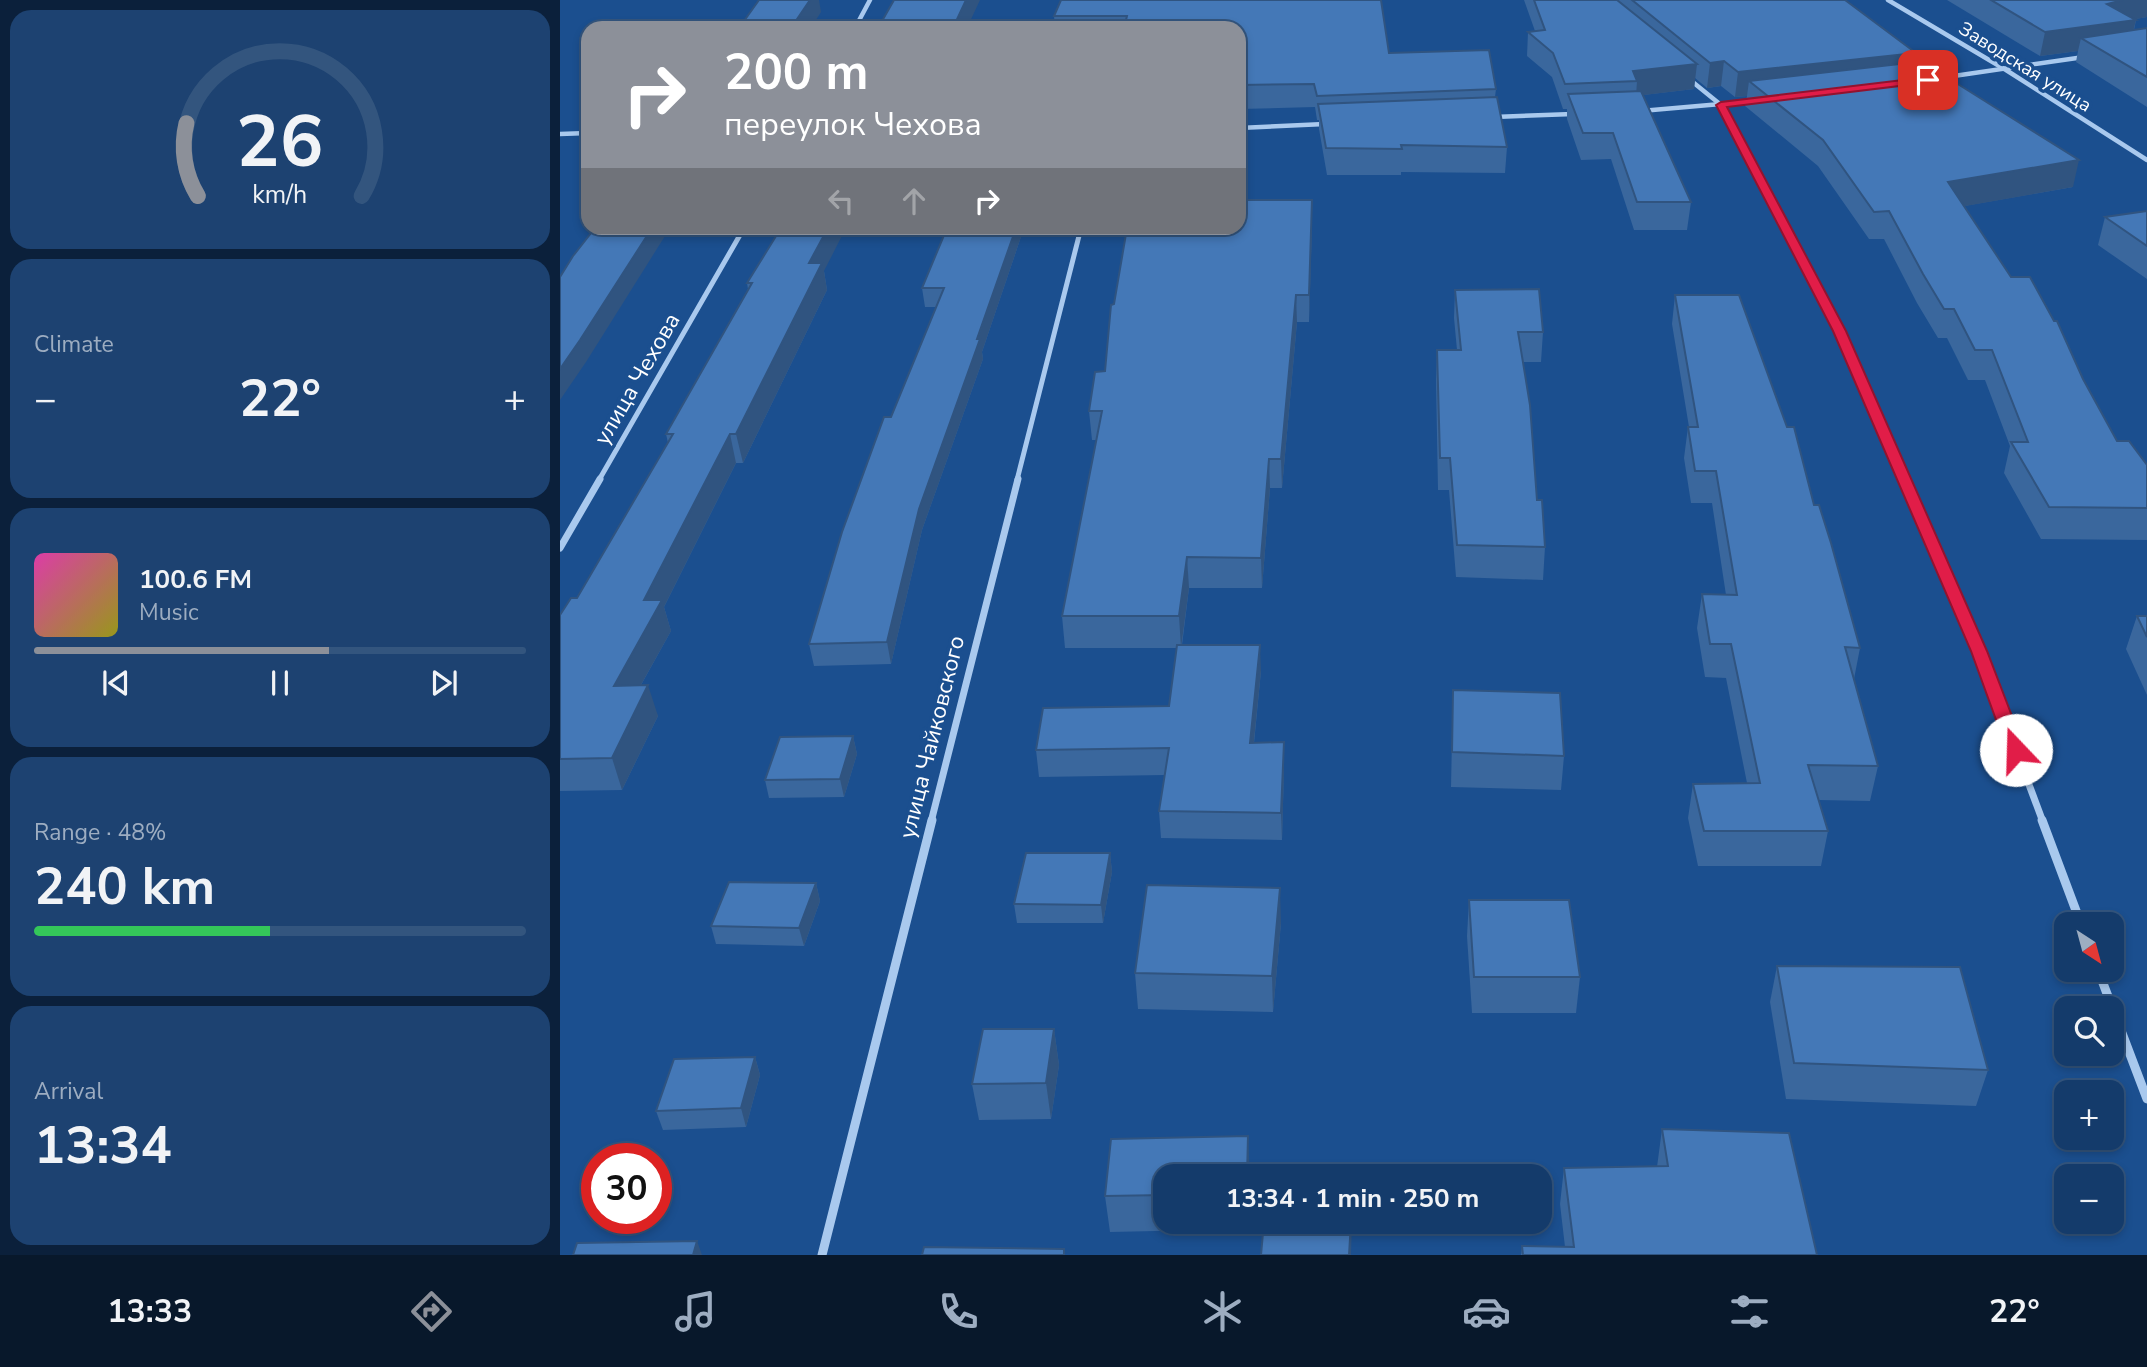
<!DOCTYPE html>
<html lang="en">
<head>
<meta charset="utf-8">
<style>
	:root { --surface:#143b6b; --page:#1d4271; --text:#f1f3f6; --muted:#9dadc1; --line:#33557e; --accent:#8c9099 }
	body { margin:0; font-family:"Nunito Sans",sans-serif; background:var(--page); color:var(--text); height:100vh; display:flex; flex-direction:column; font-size:26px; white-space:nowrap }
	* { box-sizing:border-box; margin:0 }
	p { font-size:23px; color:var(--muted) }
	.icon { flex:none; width:38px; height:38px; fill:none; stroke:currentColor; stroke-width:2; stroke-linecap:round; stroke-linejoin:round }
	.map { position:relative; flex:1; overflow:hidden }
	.side { display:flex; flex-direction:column; gap:10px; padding:10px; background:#0b203b; width:560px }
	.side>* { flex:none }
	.guide { position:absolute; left:21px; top:21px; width:665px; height:214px; border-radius:21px; box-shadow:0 4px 10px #0003,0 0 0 2px var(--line); background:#8c9099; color:#fff; overflow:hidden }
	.needle { width:46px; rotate:144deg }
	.controls { position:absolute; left:1494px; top:912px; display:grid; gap:14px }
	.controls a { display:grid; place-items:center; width:70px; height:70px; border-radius:14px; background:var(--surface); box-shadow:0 4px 10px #0003,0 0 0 2px var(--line); font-size:35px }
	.speed { position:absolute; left:21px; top:1143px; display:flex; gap:14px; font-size:35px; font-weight:700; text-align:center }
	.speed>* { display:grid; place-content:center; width:91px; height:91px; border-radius:50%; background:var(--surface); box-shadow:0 4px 10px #0003,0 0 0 2px var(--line); line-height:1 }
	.speed .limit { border:10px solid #d22; background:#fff; color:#111 }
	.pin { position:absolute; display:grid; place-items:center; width:60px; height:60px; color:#fff; margin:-30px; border-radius:14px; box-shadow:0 4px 10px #0006 }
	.me { position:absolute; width:77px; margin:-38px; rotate:339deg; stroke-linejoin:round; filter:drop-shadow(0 0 5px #0008) }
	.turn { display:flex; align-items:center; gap:24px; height:147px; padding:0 28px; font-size:32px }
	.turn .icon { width:91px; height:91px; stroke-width:2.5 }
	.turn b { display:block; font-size:49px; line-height:60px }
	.lanes { display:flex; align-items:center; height:66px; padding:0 28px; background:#0003; justify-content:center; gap:35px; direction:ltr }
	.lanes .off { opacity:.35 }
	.big { font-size:52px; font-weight:700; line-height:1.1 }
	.side .widget { flex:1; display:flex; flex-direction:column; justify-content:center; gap:10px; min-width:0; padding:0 24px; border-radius:21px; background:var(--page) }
	.side .dial { align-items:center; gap:0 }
	.dial svg { height:182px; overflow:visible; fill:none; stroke:var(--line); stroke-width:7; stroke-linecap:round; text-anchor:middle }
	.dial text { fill:var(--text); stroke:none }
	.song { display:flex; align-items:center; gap:21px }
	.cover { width:84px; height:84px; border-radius:10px; background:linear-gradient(135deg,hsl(320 70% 55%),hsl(60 70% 35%)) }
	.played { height:7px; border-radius:4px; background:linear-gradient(90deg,var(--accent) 60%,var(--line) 60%) }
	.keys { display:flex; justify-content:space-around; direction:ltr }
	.heat { display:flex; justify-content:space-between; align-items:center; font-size:38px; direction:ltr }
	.charge { height:10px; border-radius:5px; background:linear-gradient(90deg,#34c759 48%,var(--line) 0) }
	.trip { position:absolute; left:593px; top:1164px; width:399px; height:70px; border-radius:21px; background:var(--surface); box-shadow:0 4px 10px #0003,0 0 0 2px var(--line); font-weight:700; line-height:70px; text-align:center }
	.tabs { display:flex; height:112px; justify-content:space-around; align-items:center; background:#08182b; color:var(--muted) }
	.tabs .icon { width:49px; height:49px }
	.tabs .on { color:var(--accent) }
	.tabs b { font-size:32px; color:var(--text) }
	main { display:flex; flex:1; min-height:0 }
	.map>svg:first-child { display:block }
</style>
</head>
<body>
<main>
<section class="side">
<div class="widget dial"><svg viewBox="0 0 100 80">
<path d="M14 69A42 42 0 1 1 86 69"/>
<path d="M14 69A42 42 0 0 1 9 37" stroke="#8c9099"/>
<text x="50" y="56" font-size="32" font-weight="700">26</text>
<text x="50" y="72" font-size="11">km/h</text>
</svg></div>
<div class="widget"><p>Climate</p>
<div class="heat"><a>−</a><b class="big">22°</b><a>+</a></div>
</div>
<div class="widget">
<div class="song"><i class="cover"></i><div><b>100.6 FM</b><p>Music</p></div></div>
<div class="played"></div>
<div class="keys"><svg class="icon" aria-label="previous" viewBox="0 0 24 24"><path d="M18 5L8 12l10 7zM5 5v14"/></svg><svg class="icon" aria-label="pause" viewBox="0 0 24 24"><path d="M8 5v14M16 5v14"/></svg><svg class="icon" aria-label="next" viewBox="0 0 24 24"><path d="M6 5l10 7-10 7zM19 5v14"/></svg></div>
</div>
<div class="widget"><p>Range · 48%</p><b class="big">240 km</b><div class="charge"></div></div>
<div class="widget"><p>Arrival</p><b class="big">13:34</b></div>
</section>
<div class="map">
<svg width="1587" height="1255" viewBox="0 0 1587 1255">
	<rect width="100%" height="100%" fill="#1b4f8f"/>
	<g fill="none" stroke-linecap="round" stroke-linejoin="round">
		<!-- street-far3 -->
		<g stroke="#a9c9ee" stroke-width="4.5">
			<polyline points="1328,0 1446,70 1587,160"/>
			<polyline points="295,28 310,0"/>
			<polyline points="1380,78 1524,57"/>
			<polyline points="1129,79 1161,105 1217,212"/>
			<polyline points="1081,111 1195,101"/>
			<polyline points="934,117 1013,114"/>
			<polyline points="679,128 765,124"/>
			<polyline points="0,134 28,133"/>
		</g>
		<!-- street-far2 -->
		<g stroke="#a9c9ee" stroke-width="5">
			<polyline points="1216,210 1280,331 1345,480"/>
			<polyline points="39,480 184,228"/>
			<polyline points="457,480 521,228"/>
		</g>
		<!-- street-far1 -->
		<g stroke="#a9c9ee" stroke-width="7">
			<polyline points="1344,479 1419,651 1483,822"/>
			<polyline points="0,548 40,479"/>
			<polyline points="371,822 458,479"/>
		</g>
		<!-- street -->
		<g stroke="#a9c9ee" stroke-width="9">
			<polyline points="1482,820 1521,924"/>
			<polyline points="1538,970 1587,1099"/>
			<polyline points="262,1255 372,820"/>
		</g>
	</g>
	<!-- wall -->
	<g fill="#3a679d">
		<polygon points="501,0 821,0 829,53 929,50 936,89 935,97 937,97 947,147 945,173 841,172 841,175 767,175 759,129 759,120 757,120 755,107 679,109 679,28 495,28 494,16"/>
		<polygon points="964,0 1285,0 1354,62 1513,187 1404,206 1451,277 1523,379 1557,441 1587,465 1587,540 1481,539 1444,473 1450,446 1425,380 1408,380 1387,338 1378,338 1357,303 1324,239 1309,239 1258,166 1185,106 1187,96 1175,97 1161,86 1147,88 1135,78 1134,89 1083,95 1131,202 1127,230 1074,230 1051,159 1021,160 1007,119 1007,109 1003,109 992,77 967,56 968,32 975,31"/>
		<polygon points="1387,0 1587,0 1587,17 1575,19 1576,20 1574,30 1587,28 1587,107 1516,62 1518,51 1480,56"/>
		<polygon points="752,200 752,225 749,322 737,322 722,488 710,488 702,588 629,588 622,645 701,671 694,743 724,769 722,840 601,838 599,811 605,775 479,777 476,750 609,706 617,648 505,648 502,616 537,440 532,440 529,411 545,371 554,304"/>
		<polygon points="1587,211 1587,279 1538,245 1545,217"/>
		<polygon points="387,228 464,228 422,352 423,359 362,530 331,664 254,666 249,644 331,417 376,307 365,307 362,288"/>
		<polygon points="264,271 267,290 183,463 176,463 104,607 111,631 81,685 98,716 62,790 0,791 0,615 17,598 108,443 106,434 188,289 187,283"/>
		<polygon points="895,290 983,332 981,362 963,362 977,500 985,547 983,580 896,577 889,490 878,490 876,380 877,350 897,350 894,318"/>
		<polygon points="1115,295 1254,505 1300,648 1294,679 1318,766 1310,801 1259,800 1268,831 1261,866 1138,866 1128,818 1133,784 1187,783 1166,678 1145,677 1137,628 1142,594 1166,595 1152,503 1131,503 1124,458 1128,427 1129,427 1112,324"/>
		<polygon points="1577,616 1587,616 1587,695 1566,649"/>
		<polygon points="893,690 1004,756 1001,790 891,787"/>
		<polygon points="293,736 297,754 284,797 209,798 205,780"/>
		<polygon points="550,853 552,872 543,923 457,923 454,904"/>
		<polygon points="256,883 260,901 244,946 156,944 151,926"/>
		<polygon points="909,900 1020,977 1016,1013 912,1013 907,936"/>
		<polygon points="721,923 713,1012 578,1009 575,973"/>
		<polygon points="1217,966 1428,1070 1416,1106 1226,1099 1210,1002"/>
		<polygon points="494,1029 499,1065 491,1119 419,1120 412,1084"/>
		<polygon points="195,1057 200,1075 186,1127 103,1130 96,1111"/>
		<polygon points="1102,1129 1257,1255 961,1255 962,1246 1005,1247 1000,1204 1004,1168 1097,1167"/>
		<polygon points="606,1176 606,1222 688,1222 688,1229 550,1232 545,1196"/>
	</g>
	<!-- shaded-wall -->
	<g fill="#305480">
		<polygon points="250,0 259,0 261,12 251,28 231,28"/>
		<polygon points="406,0 420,0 407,28 393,28"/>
		<polygon points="1563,0 1587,0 1587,17 1566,21 1576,20 1570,44 1521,38 1518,51 1480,56 1485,32 1547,4"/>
		<polygon points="1356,53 1351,77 1189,81 1187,96 1175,97 1178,72"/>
		<polygon points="1164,61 1161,86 1147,88 1150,63"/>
		<polygon points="1137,64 1134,89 1076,96 1077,81 1073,71"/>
		<polygon points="1519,160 1513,187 1383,210 1388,182"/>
		<polygon points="752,200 752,225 749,322 749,295"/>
		<polygon points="92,228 110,228 26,362 0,400 0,369"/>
		<polygon points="268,228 286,228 264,271 267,290 183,463 176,434 249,263"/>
		<polygon points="456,228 464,228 422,352 423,359 362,530 331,664 327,642 359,509"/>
		<polygon points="736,295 737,322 722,488 721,459"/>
		<polygon points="170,434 176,463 104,607 111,631 63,717 54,686 84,600"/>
		<polygon points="709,459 710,488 702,588 701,558"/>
		<polygon points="627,557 629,588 621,648 619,616"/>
		<polygon points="700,645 701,671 691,770 690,743"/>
		<polygon points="88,685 98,716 62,790 52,758"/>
		<polygon points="293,736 297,754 284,797 280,779"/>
		<polygon points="724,742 724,769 722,840 721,813"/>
		<polygon points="550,853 552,872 543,923 541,905"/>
		<polygon points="256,883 260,901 244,946 239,928"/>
		<polygon points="720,888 721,923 713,1012 712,976"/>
		<polygon points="494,1029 499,1065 491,1119 486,1083"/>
		<polygon points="195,1057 200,1075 186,1127 181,1108"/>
		<polygon points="688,1136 690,1176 687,1176"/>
		<polygon points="791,1222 792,1222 791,1255 789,1255"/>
		<polygon points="137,1241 142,1255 133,1255"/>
	</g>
	<!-- building -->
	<g fill="#4478b7" stroke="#305480" stroke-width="2">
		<polygon points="199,0 250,0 231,28 179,28"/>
		<polygon points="334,0 406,0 393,28 318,28"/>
		<polygon points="501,0 821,0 829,53 929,50 936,89 757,96 754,84 679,85 679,28 564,28 567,16 494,16"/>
		<polygon points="974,0 1057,0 1137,64 1073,71 1077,81 1005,84 993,53 968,32 985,30"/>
		<polygon points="1072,0 1285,0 1356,53 1178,72 1164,61 1150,63"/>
		<polygon points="1431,0 1563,0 1547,4 1576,20 1485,32"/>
		<polygon points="1587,28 1587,77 1521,38"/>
		<polygon points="1366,61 1393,81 1519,160 1388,182 1451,277 1470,277 1494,321 1497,321 1523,379 1557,441 1569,441 1587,465 1587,508 1489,507 1451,442 1468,442 1432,350 1415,350 1394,309 1384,309 1363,274 1329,211 1314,212 1263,140 1189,81"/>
		<polygon points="1081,91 1131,202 1077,202 1053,133 1023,133 1008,94"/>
		<polygon points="937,97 947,147 841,145 842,149 766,148 758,104"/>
		<polygon points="679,200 752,200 749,295 736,295 721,459 709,459 701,558 627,557 619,616 502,616 542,411 529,411 535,372 545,371 551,305 554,304 567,228 679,228"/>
		<polygon points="1587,211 1587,246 1545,217"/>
		<polygon points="35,228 92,228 20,340 0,369 0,277 13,256"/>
		<polygon points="221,228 268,228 249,263 262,263 176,434 170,434 84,600 102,600 54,686 88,685 52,758 0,759 0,615 11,598 17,598 113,434 106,434 192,283 187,283"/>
		<polygon points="387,228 456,228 417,339 420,339 359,509 327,642 249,644 282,532 324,417 331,417 384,288 362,288"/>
		<polygon points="979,289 983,332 958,332 970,405 977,500 982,500 985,547 897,545 890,458 880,458 877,350 901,350 895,290"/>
		<polygon points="1115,295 1179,295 1227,427 1234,427 1254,505 1259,505 1271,543 1300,648 1285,647 1318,766 1248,765 1268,831 1144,831 1133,784 1200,783 1171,644 1150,644 1142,594 1177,595 1156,471 1135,471 1128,427 1138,427"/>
		<polygon points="1577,616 1587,616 1587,637"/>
		<polygon points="617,645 700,645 690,743 724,742 721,813 599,811 609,748 476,750 483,708 609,706"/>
		<polygon points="893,690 1000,693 1004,756 892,752"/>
		<polygon points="293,736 280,779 205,780 220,737"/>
		<polygon points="466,853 550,853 541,905 454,904"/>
		<polygon points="169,882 256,883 239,928 151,926"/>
		<polygon points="587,885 720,888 712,976 575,973"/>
		<polygon points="909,900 1009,900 1020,977 914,977"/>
		<polygon points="1217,966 1400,967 1428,1070 1234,1063"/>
		<polygon points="423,1029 494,1029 486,1083 412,1084"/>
		<polygon points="195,1057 181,1108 96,1111 114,1059"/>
		<polygon points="1102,1129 1229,1133 1257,1255 963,1255 962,1246 1014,1247 1004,1168 1108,1166"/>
		<polygon points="688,1136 687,1176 606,1176 606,1195 545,1196 551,1139"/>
		<polygon points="704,1222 791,1222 789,1255 701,1255"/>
		<polygon points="137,1241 133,1255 13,1255 17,1243"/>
		<polygon points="364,1247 504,1249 504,1255 362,1255"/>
	</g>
	<!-- route -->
	<polygon fill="#e11d48" stroke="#92132f" stroke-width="2" points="1368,77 1372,78 1372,82 1167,107 1286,331 1427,651 1465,750 1456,756 1447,750 1411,651 1273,331 1156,105 1161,102"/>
	<g text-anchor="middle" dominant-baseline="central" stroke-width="7" stroke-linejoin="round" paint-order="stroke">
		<!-- far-street labels -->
		<g font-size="19" fill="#fff" stroke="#1b4f8f">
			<text transform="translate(1465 67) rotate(32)">Заводская улица</text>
		</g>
		<!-- street labels -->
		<g font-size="23" fill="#fff" stroke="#1b4f8f">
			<text transform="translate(77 379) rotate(-60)">улица Чехова</text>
			<text transform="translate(372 737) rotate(-76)">улица Чайковского</text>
		</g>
	</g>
</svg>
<div class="controls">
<a><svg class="needle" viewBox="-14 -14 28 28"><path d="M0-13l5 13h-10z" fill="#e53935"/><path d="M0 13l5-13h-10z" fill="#9dadc1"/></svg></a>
<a><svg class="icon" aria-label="search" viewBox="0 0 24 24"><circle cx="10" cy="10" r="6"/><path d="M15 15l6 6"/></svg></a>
<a>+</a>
<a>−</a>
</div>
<div class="speed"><div class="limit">30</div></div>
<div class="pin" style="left:1368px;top:80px;background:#d93025"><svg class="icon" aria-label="arrive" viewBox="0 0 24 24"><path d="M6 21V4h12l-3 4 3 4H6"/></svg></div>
<svg class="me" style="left:1456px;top:750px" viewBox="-20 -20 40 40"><circle r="19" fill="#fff"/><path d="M0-13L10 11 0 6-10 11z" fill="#e11d48"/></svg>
<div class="trip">13:34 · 1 min · 250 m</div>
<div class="guide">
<div class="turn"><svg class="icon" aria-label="right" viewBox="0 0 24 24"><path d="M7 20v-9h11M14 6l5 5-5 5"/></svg><div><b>200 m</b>переулок Чехова</div></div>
<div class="lanes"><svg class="icon off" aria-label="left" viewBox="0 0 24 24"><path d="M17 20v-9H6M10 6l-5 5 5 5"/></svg><svg class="icon off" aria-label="ahead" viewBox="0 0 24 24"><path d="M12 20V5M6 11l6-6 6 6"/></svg><svg class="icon" aria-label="right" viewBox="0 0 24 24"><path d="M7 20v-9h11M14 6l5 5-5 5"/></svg></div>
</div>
</div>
</main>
<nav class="tabs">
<b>13:33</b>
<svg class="icon on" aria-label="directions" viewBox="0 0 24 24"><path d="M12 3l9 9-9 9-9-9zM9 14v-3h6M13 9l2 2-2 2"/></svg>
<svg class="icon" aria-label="music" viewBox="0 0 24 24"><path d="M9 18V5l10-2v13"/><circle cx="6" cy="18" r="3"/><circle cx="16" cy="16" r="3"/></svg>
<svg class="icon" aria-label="phone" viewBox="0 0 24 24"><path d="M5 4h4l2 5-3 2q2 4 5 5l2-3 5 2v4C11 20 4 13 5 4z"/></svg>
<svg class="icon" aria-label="climate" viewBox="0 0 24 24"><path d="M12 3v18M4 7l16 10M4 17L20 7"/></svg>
<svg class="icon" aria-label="car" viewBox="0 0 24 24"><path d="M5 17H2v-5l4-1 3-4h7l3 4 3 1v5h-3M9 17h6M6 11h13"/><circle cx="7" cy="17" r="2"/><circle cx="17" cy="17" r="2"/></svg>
<svg class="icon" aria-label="filters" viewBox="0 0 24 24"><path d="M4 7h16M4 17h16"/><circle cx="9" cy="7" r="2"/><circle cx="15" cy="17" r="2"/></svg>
<b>22°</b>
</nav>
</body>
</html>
